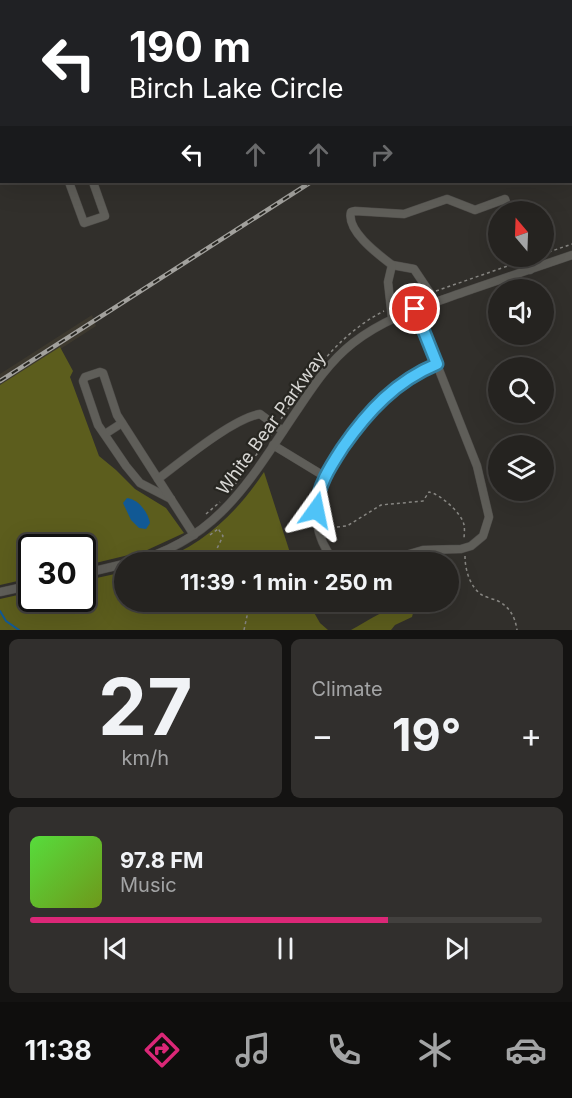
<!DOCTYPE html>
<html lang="en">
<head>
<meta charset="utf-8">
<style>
	:root { --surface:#252320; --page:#312f2d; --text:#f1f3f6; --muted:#a3a4a5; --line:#42403e; --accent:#db2777 }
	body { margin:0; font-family:Inter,sans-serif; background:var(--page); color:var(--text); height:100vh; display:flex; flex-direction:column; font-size:22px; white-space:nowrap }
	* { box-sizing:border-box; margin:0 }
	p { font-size:20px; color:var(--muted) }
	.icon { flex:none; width:33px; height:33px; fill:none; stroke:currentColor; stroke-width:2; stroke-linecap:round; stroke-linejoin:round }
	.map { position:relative; height:630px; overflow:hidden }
	.side { display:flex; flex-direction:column; gap:9px; padding:9px; background:#141312; flex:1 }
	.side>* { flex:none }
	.hud { position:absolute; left:0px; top:0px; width:573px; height:183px; box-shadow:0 6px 24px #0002,0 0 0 2px var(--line); background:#202124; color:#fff; overflow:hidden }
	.needle { width:39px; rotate:341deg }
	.controls { position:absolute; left:488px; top:201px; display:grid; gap:12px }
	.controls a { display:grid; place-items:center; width:66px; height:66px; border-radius:50%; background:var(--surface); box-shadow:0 6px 24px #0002,0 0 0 2px var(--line); font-size:30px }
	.speed { position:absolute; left:18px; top:534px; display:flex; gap:12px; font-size:30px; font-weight:700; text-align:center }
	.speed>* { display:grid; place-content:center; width:78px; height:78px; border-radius:50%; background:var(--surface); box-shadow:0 6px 24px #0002,0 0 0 2px var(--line); line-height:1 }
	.speed .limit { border:3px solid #111; border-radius:9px; background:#fff; color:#111 }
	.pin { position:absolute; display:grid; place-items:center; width:51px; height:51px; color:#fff; margin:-26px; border:3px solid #fff; border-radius:50%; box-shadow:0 2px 6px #0007 }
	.me { position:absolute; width:66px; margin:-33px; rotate:12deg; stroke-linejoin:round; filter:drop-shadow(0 0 4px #0008) }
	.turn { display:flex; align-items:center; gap:21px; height:126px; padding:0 30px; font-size:27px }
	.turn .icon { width:78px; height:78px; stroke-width:2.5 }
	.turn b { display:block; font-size:42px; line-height:51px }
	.lanes { display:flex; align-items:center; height:57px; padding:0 30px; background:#0003; justify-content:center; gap:30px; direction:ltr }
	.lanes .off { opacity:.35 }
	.big { font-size:45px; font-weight:700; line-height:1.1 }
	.side .tile { flex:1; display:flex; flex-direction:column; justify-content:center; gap:9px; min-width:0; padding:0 21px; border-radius:9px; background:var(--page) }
	.side .dial { align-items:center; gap:0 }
	.dial b { font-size:78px; line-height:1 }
	.song { display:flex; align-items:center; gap:18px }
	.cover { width:72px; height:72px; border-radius:9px; background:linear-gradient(135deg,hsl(110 70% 55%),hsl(80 70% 35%)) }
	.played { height:6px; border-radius:3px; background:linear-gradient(90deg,var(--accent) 70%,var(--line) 70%) }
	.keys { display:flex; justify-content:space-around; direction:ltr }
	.heat { display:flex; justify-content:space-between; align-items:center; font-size:33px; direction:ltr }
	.side .tiles { flex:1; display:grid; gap:9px; grid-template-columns:1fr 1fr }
	.tile:last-child { grid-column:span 2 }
	.trip { position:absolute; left:114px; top:552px; width:345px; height:60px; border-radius:30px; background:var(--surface); box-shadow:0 6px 24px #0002,0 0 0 2px var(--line); font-weight:700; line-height:60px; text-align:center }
	.tabs { display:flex; height:96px; justify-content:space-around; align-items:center; background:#0f0e0d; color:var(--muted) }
	.tabs .icon { width:42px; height:42px }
	.tabs .on { color:var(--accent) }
	.tabs b { font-size:27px; color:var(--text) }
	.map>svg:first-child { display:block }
</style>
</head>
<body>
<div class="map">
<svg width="572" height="630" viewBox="0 0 572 630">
	<rect width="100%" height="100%" fill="#312f2b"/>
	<!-- built -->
	<polygon fill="#3c382e" points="92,315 96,326 0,388 0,374"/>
	<!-- green -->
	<g fill="#5c5d1d">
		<polygon points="60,347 73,371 70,377 99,456 116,470 135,489 166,508 184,533 145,551 83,566 82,548 32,548 31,578 0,585 0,385"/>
		<path d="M264,472L293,562H156C202,546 237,513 264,472Z"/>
		<polygon points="124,572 124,602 308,602 320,623 328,630 0,630 0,599 31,592 32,598 82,598 83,581"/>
		<path d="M408,605L414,609L412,617L395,625L391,630H351C369,620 387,607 408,605Z"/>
	</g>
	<!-- water -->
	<path fill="#115995" d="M127,498C138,499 148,512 150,523L146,529L139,528L131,520L123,503Z"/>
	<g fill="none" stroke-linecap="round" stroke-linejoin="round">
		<!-- stream -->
		<polyline stroke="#115995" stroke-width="2" points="0,611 6,621 19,630"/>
		<!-- minor casing -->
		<g stroke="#4e4c49" stroke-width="9">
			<g id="minor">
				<polyline points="77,0 78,2"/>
				<polyline points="14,2 19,0"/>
				<polyline points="0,6 2,6"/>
				<polyline points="69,182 84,223 105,216 93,182"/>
				<polyline points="525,256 530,270"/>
				<polyline points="392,265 414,269 430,293 432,303"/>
				<path d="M392,318L388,282L392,265C379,255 346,231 351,212L355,211L404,214L447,199L475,210L505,199L509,212"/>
				<polyline points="105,434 122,423"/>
				<path d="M273,445L324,476C351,429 386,385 437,364"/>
				<path d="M324,476C311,506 314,537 335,562"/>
				<polyline points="158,479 117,415 103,373 100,372 85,377 83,381 98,425 126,466 140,483 171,499"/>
				<path d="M194,535L158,479C182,461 232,419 260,414L283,431"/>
				<path d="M132,562C219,540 251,478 298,409C314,385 330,361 353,343C386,317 425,306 464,292C500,280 536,267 572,255"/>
				<polyline points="392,562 406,555 423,550 461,549 471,546 483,536 489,517 477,466 415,309"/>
				<polyline points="82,574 124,564"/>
				<polyline points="0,592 32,585"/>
			</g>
		</g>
		<!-- path -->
		<g stroke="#878682" stroke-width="1.5" stroke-dasharray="3 3" stroke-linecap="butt">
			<polyline points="543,254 572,244"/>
			<polyline points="436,291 519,262"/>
			<polyline points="397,306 423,295"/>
			<path d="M281,419C310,376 337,335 384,311"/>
			<polyline points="231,490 272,433"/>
			<polyline points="206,514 220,502"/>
			<path d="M325,528L347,526L381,505L423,501L429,492C440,494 462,513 464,525C465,529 464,535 464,540"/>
			<polyline points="210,535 218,529"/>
			<path d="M465,556C465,570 470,587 482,595C486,597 492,599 496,600C509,606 515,616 517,630"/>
			<polyline points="203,562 206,559 211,558"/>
			<polyline points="217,562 212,559 223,536 217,527"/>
			<polyline points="244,630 247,616 245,602"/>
		</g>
		<!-- minor -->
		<use href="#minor" stroke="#5f5e59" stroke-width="8"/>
		<!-- rail casing -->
		<g stroke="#a2a19d" stroke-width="4.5">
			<polyline id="rail" points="0,381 311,182"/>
		</g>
		<!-- rail -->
		<use href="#rail" stroke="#272621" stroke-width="2" stroke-dasharray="7" stroke-linecap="butt"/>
	</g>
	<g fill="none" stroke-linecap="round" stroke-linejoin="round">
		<!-- route casing -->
		<g stroke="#337fa1" stroke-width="15">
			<path id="route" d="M316,510C318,485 330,467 343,447C368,411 396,381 437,364L415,309"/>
		</g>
		<!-- route -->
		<use href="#route" stroke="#4fc3f7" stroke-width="10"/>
	</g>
	<g text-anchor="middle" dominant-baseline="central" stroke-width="4.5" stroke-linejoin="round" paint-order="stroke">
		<!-- street labels -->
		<g font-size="18" fill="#d7d6d3" stroke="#272621">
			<text transform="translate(271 423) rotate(-54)">White Bear Parkway</text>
		</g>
	</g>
</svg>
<div class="controls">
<a><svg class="needle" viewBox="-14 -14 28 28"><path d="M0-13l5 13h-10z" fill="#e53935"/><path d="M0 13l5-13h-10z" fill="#a3a4a5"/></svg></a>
<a><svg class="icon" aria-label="sound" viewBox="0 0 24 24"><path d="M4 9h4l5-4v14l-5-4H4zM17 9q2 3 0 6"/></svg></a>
<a><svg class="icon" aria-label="search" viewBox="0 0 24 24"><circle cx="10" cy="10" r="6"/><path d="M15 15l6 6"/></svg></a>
<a><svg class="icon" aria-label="layers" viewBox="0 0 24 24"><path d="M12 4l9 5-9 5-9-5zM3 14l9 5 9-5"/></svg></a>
</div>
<div class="speed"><div class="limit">30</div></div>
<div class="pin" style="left:415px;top:309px;background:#d93025"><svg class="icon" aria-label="arrive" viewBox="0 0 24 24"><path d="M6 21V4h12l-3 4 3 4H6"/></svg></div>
<svg class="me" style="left:316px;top:510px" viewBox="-20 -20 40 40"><path d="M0-17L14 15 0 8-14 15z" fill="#4fc3f7" stroke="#fff" stroke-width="4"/></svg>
<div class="trip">11:39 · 1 min · 250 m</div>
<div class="hud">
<div class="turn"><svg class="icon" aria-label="left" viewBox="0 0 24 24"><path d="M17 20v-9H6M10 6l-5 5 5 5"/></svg><div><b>190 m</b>Birch Lake Circle</div></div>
<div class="lanes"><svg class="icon" aria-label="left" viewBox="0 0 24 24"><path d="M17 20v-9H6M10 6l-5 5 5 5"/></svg><svg class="icon off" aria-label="ahead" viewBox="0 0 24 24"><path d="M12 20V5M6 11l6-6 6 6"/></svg><svg class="icon off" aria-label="ahead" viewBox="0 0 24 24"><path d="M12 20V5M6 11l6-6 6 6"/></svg><svg class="icon off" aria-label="right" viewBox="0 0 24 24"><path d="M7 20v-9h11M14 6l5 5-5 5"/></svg></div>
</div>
</div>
<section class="side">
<div class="tiles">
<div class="tile dial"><b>27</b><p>km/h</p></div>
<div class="tile"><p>Climate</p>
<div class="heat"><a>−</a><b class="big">19°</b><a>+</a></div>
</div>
<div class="tile">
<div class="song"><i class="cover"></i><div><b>97.8 FM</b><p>Music</p></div></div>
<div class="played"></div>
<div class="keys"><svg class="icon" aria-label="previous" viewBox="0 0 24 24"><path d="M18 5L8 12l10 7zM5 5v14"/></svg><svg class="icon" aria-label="pause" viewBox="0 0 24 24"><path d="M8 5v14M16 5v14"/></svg><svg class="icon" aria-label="next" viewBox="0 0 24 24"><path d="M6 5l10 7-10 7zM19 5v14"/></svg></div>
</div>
</div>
</section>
<nav class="tabs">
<b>11:38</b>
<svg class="icon on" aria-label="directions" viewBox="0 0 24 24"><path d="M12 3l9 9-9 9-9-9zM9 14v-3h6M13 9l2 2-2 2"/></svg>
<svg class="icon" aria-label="music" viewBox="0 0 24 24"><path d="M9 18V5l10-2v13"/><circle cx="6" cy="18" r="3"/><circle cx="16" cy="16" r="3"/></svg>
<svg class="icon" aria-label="phone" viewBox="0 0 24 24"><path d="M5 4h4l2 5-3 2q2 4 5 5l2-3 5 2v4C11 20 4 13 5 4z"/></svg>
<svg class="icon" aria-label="climate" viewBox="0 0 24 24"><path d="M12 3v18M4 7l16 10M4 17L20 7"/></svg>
<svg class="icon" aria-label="car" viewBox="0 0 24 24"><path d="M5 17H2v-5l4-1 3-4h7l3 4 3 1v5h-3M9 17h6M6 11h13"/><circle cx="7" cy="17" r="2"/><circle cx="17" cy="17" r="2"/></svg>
</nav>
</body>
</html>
